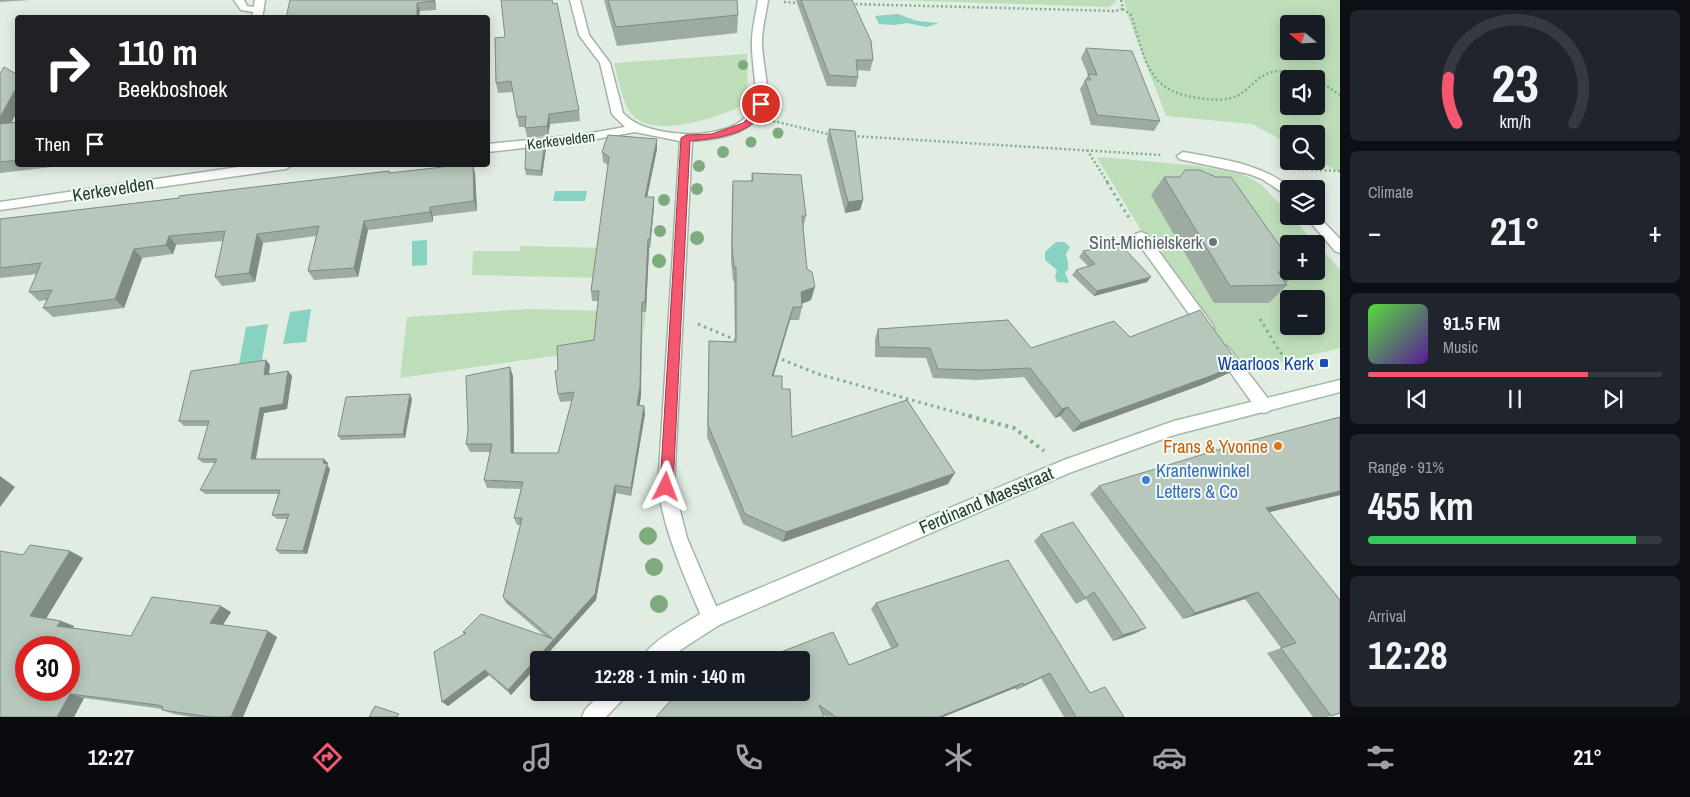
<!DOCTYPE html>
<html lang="en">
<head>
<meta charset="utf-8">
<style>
	:root { --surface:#171b24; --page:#20242c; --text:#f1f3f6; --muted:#9ea1a6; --line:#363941; --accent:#f4576e }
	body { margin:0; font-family:"Archivo Narrow",sans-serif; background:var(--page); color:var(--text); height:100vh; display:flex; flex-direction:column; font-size:19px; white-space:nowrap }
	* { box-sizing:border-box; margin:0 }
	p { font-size:16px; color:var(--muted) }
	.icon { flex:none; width:28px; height:28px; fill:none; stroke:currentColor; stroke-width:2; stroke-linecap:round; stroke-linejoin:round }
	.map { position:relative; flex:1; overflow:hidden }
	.side { display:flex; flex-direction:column; gap:10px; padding:10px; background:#0d0f14; width:350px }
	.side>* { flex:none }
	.guide { position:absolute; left:15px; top:15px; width:475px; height:152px; border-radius:5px; box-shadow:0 2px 12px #0003; background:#202124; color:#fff; overflow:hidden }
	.needle { width:32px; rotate:288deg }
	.fabs { position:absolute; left:1280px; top:15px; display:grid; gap:10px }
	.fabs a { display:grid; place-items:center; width:45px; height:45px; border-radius:5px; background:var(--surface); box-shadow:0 2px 12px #0003; font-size:25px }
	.speed { position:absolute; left:15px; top:636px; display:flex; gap:10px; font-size:25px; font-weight:700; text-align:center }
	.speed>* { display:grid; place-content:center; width:65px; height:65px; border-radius:50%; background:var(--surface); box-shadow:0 2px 12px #0003; line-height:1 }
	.speed .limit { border:8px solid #d22; background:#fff; color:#111 }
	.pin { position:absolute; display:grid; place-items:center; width:42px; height:42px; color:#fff; margin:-21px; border:2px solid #fff; border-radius:50%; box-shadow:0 1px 5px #0007 }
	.me { position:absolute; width:55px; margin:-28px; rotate:3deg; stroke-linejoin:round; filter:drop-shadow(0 0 4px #0008) }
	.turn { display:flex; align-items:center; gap:18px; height:105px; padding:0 20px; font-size:22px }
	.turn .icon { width:65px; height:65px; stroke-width:2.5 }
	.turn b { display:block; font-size:35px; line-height:42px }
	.then { display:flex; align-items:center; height:48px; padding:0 20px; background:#0003; gap:10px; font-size:19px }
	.big { font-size:38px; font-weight:700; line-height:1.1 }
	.side .widget { flex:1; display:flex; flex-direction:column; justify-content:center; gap:8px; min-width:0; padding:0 18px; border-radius:8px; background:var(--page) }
	.side .dial { align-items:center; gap:0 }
	.dial svg { height:130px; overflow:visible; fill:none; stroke:var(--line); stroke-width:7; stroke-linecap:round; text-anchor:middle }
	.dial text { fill:var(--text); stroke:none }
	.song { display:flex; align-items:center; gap:15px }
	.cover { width:60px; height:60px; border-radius:8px; background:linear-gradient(135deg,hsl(110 70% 55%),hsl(270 70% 35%)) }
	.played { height:5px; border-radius:2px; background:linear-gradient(90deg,var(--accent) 75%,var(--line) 75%) }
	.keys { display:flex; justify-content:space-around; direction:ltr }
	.heat { display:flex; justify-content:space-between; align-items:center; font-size:28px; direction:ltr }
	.charge { height:8px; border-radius:4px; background:linear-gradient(90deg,#34c759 91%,var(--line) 0) }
	.trip { position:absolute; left:530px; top:651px; width:280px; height:50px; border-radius:5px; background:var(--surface); box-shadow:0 2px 12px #0003; font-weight:700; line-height:50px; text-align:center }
	.tabs { display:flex; height:80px; justify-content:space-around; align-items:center; background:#090b0e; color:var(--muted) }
	.tabs .icon { width:35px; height:35px }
	.tabs .selected { color:var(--accent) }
	.tabs b { font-size:22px; color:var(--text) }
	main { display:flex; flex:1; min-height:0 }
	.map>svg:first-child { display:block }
</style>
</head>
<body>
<main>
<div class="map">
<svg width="1340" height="717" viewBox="0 0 1340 717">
	<rect width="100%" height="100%" fill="#e1ece3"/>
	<!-- green -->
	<g fill="#bedeba" fill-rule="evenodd">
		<polygon points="893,0 1115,0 1116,2 1109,7"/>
		<path d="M1124,0H1340V173L1316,159V134H1289V144L1252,124L1166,116L1128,16ZM1289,24H1316V51H1289ZM1289,79H1316V106H1289Z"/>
		<path d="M747,54C747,63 749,94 745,100C740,109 728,112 719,115C696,123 646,137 629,111C623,102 617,75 614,63Z"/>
		<path d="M1101,157L1199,166L1242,174L1262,185L1316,244H1289V271H1316V244L1340,269V348L1246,371L1144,235L1097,158ZM1289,299H1316V326H1289Z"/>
		<polygon points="520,246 650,249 647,279 472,275 473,251 520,251"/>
		<polygon points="527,309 646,312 642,343 400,378 407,317"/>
	</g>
	<!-- water -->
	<g fill="#88d2c1">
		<polygon points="898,14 917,21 939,23 927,27 907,23 894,25 879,24 875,16"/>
		<polygon points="555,191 587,191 585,201 553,201"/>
		<polygon points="427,240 427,265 412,266 412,241"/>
		<polygon points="1056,242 1064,242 1070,247 1066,254 1068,263 1068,270 1065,272 1069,283 1057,282 1055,277 1057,270 1045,260 1045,252"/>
		<polygon points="311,309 306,342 283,344 290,312"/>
		<polygon points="268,324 262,360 239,364 246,327"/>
	</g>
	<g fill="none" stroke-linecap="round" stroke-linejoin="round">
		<!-- lane casing -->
		<g stroke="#a4b4a8" stroke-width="3">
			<g id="lane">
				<polygon points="234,0 244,0 247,6 262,8 264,10 259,13 241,10"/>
				<polygon points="1141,232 1146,234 1212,324 1214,328 1212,332 1207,334 1202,332 1136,240 1134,237 1136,234"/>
				<polygon points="1223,345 1228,347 1270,401 1272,406 1270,411 1264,413 1258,411 1218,355 1216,351 1218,347"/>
			</g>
		</g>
		<!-- street casing -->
		<g stroke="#a4b4a8" stroke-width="3">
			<g id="street">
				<polygon points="255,0 265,0 262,18 252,18"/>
				<path d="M570,0H580L589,35L610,63L623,113C638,129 662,132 683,134C696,135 712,133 725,129C770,115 751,77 752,42C752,28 756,14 758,0H768C766,14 762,28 762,42C762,59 767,75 767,92C765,132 724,139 692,141L674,487L687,538L721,618L719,625L712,627L705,625C686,580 665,536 658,487L680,141L635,132L580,142L488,152V144L580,135L625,127L612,114L600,63L579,35Z"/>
				<path d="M1183,152C1221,159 1261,163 1292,189H1289V197L1262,179L1249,174L1179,159L1177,156Z"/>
				<polygon points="252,165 292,165 286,169 0,210 0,202"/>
				<polygon points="1316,214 1340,239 1340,253 1335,251 1305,216 1316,216"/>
			</g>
		</g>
		<!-- secondary casing -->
		<g stroke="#a2bba9" stroke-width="3">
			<g id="secondary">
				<path d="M1340,380V392L1174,435L1069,473L719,625L665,660H641C650,640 687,623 705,611L1064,460L1174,421Z"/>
				<polygon points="602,692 626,692 623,699 606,717 582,717 585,710"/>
			</g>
		</g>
		<!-- path-far2 -->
		<g stroke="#81b08f" stroke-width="2.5" stroke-dasharray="2 2.5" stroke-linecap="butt">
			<path d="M1121,0L1123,9L1131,15C1146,59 1145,91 1199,98C1211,100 1225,101 1237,96C1245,92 1251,85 1258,79C1275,66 1297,70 1315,79"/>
			<polyline points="784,2 800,3"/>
			<polyline points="851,4 1115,11 1123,9"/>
			<polyline points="1316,79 1340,95"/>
			<polyline points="773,121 832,135"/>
			<polyline points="853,136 1161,155"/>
			<polyline points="1087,150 1108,183"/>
			<polyline points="1293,169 1340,171"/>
		</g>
		<!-- path-far1 -->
		<g stroke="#81b08f" stroke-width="3" stroke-dasharray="2.5 4" stroke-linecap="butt">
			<polyline points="1107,182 1131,221"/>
			<polyline points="1260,319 1280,352 1291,365"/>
			<polyline points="698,324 738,341"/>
			<polyline points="776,357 818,374 973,417"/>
		</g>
		<!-- path -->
		<g stroke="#81b08f" stroke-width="4" stroke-dasharray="3 4.5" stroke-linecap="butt">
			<polyline points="969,416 1014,428 1044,451"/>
			<polyline points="1209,441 1217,452"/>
		</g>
		<!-- lane -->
		<use href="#lane" fill="#fff" fill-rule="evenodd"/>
		<!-- street -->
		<use href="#street" fill="#fff" fill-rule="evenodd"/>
		<!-- secondary -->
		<use href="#secondary" fill="#fff" fill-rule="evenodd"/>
	</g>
	<!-- trees -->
	<g fill="#7dab7e">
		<circle cx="743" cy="65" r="5"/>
		<circle cx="778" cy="133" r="5.5"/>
		<circle cx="751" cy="142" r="5.5"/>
		<circle cx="723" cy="152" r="6"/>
		<circle cx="699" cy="166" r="6"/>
		<circle cx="697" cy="189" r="6"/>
		<circle cx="664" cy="200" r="6"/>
		<circle cx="660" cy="231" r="6"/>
		<circle cx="697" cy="238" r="7"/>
		<circle cx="659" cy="261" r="7"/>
		<circle cx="648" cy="536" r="9"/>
		<circle cx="654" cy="567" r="9"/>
		<circle cx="659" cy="604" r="9"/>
	</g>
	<!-- wall -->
	<g fill="#9daba1">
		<polygon points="0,0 30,0 0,2"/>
		<polygon points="435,0 436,10 420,11 286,18"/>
		<polygon points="604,0 737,0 738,15 737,33 617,46"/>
		<polygon points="796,0 852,0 873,60 870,71 857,70 858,77 856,87 827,86"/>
		<polygon points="495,38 579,110 580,121 550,124 548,136 527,138 525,127 519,127 513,92 498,93 496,83"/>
		<polygon points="1086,48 1160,121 1154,131 1091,125 1080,89 1088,75 1081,58"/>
		<polygon points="0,74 18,75 18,110 11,123 18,122 18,165 53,165 52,167 0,173"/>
		<polygon points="829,129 863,200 860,210 845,213 827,140"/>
		<polygon points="546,148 542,176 526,175 525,169"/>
		<polygon points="657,149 647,197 654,197 654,207 650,248 649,248 646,312 642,312 641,396 639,405 644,406 645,414 631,496 616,493 596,600 542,660 539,660 539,664 511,695 489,675 448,706 464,634 463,632 546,637 506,603 503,597 521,525 517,525 514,518 521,489 487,488 484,480 490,452 470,452 466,444 513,376 514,453 558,453 572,401 560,402 558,394 558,370 594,340 598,301 592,301 591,291 608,165 603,162 602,152"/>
		<polygon points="389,171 390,173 475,173 477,211 433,216 433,222 368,230 358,277 314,280 308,271 316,236 263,243 255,282 222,286 215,277 223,241 176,245 173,254 142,258 124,308 53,317 43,308 47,300 39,301 29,292 37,274 0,278 0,219 179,198"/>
		<polygon points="752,173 806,216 803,229 807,269 811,300 802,304 802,307 799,320 790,320 773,376 782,389 792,437 948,484 783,542 743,524 707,437 709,341 735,342 734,281 733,281 731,260 732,194 733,181 751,181"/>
		<polygon points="1164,177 1298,272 1286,283 1287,285 1269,303 1214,303 1151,195"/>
		<polygon points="1083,251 1147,282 1094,296 1072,275 1076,270 1088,266 1079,257"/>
		<polygon points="878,329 1031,348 1130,337 1239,364 1229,373 1204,384 1073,432 1060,416 1055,418 1024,377 977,380 933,378 926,358 875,357 875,339"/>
		<polygon points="266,360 270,365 269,374 288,371 292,376 287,409 264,413 256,459 328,463 327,465 330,469 307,554 280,554 276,550 288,519 277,519 272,515 278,494 205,494 200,490 215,463 203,463 198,459 208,426 184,426 179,421"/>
		<polygon points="412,399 405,438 341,440 338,436"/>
		<polygon points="1340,417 1340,495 1269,512 1340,713 1327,717 1313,717 1267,653 1281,648 1245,599 1183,619 1090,494 1099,486"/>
		<polygon points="1041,534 1136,633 1113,641 1086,599 1076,604 1034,541"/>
		<polygon points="70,551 83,558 46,618 61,621 74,626 73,628 131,636 231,612 223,625 277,637 243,717 192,717 174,714 162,710 162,709 84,698 74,717 23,555"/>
		<polygon points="1008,560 1090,693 1124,717 1064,717 1041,678 1016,690 1015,688 943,717 826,717 823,715 656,717 849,665 891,648 871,609 876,603"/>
	</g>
	<!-- shaded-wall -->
	<g fill="#808b83">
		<polygon points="433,0 435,0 436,10"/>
		<polygon points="417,3 420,11 419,18 417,18"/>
		<polygon points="18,85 18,110 5,135 0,129 0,117"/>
		<polygon points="549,114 550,124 548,136 547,126"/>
		<polygon points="657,139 657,149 645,207 645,197"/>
		<polygon points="545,142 546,148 542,176 541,171"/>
		<polygon points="473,165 475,173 477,211 474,201"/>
		<polygon points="654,197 654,207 650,248 650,239"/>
		<polygon points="863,200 860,210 845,213 848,202"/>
		<polygon points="430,207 433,216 433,222 430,212"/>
		<polygon points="364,221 368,230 358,277 354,268"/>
		<polygon points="257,234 263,243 255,282 249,273"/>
		<polygon points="169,236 176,245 173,254 166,245"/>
		<polygon points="648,239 649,248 646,312 645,302"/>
		<polygon points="134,249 142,258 124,308 115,299"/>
		<polygon points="1151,277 1147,282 1094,296 1097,291"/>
		<polygon points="815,287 811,300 798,305 801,292"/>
		<polygon points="642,302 641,396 638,414 637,405"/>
		<polygon points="793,307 790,320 770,388 772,376"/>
		<polygon points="266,360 270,365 268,380 264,375"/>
		<polygon points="1239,364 1229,373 1204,384 1073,432 1081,423"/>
		<polygon points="510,367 513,376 514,461 511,453"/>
		<polygon points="288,371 292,376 287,409 264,413 255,463 251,459 260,408"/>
		<polygon points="410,394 412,399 405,438 403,434"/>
		<polygon points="644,406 645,414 631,496 631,488"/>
		<polygon points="1068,407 1060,416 1055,418 1062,409"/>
		<polygon points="324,459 328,463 327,465 330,469 307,554 303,551"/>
		<polygon points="955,473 948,484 783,542 786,532"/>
		<polygon points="0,476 15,487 0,507"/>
		<polygon points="615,485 616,493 596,600 542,660 539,660 539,664 511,695 508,690 595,594"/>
		<polygon points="1340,491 1340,495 1254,516 1266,508"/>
		<polygon points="70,551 83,558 44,622 30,616"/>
		<polygon points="1258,592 1245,599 1183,619 1195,613"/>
		<polygon points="221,606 231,612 220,629 210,623"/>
		<polygon points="61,621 74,626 71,631 57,626"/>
		<polygon points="1146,628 1136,633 1113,641 1123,635"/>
		<polygon points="268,631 277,637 243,717 231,717"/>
		<polygon points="485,670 489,675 448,706 442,702"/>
		<polygon points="1050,673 1041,678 1016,690 1024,685"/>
		<polygon points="1023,683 1015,688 943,717 939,717"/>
		<polygon points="70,694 84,698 74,717 57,717"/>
	</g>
	<!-- building -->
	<g fill="#b7c7bb" stroke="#808b83" fill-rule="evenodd">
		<polygon points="290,0 433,0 433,1 417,3 417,18 286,18"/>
		<polygon points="501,0 552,0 553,4 557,3 579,110 549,114 547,126 525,128 526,116 517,117 511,81 496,83 495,38 505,37"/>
		<polygon points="608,0 737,0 738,15 616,27"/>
		<polygon points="801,0 852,0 871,41 873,60 856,60 858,77 829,75"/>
		<polygon points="1086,48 1132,51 1160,121 1097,115 1085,80 1091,80 1088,74 1097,75"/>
		<polygon points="4,67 18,75 18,85 0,117 0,74"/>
		<polygon points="18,122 18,160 0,162 0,124"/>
		<polygon points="829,129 855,131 863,200 848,202"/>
		<polygon points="608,135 657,139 645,197 654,197 650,239 648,239 645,302 642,302 640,387 637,405 644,406 631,488 615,485 595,594 508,690 485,670 442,702 434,652 466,633 463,632 481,614 553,639 503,597 522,518 514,518 523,482 484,480 492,444 466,444 468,431 466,376 510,367 511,453 558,453 574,392 558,394 555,371 558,370 557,346 594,340 599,291 591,291 609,157 602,152"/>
		<polygon points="545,142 541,171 525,169 526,144"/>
		<polygon points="460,165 473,165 474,201 430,207 430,212 364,221 354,268 308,271 319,226 257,234 249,273 215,277 225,231 169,236 166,245 134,249 115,299 43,308 52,290 29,292 41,263 0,268 0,219 179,198 179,196 389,171 389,173"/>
		<polygon points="1185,170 1200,170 1216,177 1231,177 1289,259 1289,271 1298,272 1278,272 1287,285 1230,286 1164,177 1180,177"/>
		<polygon points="752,173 801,175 806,216 802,216 807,269 812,272 815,287 801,292 802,307 793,307 772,376 782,376 782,389 790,389 792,437 907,400 955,473 786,532 745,514 708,425 709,341 736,342 736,267 734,267 732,247 733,181 753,181"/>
		<polygon points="1120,244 1151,277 1097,291 1076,270 1095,264 1083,251"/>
		<polygon points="1200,310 1239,364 1213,375 1081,423 1068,407 1062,409 1030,368 983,370 938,369 930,348 879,347 878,329 1008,320 1031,348 1114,321 1130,337"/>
		<polygon points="266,360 264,375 288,371 283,404 260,408 251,459 324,459 323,463 327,464 303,551 276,550 289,514 272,515 280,490 200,490 217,459 198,459 209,421 179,421 191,371"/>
		<polygon points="410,394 403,434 338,436 346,397"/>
		<polygon points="1340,417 1340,491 1266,508 1340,600 1340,713 1331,716 1281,648 1296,643 1258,592 1195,613 1099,486 1234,445"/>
		<polygon points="1073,522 1146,628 1123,635 1094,592 1085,598 1041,534"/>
		<path d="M30,545L70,551L30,616L61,621L57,626L131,636L152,597L221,606L210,623L268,631L231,717H211L162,710L163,707L158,705L70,694L57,717H0V551L23,555ZM26,648H69V690H26Z"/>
		<polygon points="1008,560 1090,693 1105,687 1124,717 1076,717 1050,673 1024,685 1023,683 939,717 836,717 819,705 824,717 656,717 678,692 801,692 801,660 760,660 833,632 849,665 898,646 876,603"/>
		<polygon points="375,706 399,714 397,717 369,717"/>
	</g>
	<!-- route -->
	<path fill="#f4576e" stroke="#9f3948" d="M761,101L765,104C763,109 761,114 758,118C743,136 712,139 690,141L673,487L671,491L666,493L662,491L660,487L681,138L686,135L712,134L743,123L751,115L758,102Z"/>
	<!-- markers -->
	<circle fill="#6b7280" stroke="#f2f9f3" stroke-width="2" cx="1213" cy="242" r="5"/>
	<rect fill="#1a4fb4" stroke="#f2f9f3" stroke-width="2" x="1319" y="358" width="10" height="10" rx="2.5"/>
	<circle fill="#e8710a" stroke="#f2f9f3" stroke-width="2" cx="1278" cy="446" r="5"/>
	<circle fill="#3f7fe0" stroke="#f2f9f3" stroke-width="2" cx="1146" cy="480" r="5"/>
	<g text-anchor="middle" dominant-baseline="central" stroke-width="4" stroke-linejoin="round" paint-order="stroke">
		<!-- far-street labels -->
		<g font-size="15" fill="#213d2b" stroke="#f2f9f3">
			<text transform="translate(561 140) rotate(-7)">Kerkevelden</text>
		</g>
		<!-- street labels -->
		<g font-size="18" fill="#213d2b" stroke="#f2f9f3">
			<text transform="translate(113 189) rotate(-9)">Kerkevelden</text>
			<text transform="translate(986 500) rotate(-23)">Ferdinand Maesstraat</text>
		</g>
		<!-- worship labels -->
		<g font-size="18" fill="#5b616d" stroke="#f2f9f3" text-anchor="end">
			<text x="1203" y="242">Sint-Michielskerk</text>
		</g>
		<!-- transit labels -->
		<g font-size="18" fill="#164399" stroke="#f2f9f3" text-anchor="end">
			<text x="1314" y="363">Waarloos Kerk</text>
		</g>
		<!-- food labels -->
		<g font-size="18" fill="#c56008" stroke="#f2f9f3" text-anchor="end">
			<text x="1268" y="446">Frans &amp; Yvonne</text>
		</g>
		<!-- shop labels -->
		<g font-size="18" fill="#366cbe" stroke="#f2f9f3" text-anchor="start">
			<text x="1156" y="470">Krantenwinkel<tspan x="1156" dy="21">Letters &amp; Co</tspan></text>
		</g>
	</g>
</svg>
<div class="fabs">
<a><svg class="needle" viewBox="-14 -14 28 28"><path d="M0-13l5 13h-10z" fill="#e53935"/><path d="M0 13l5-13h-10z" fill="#9ea1a6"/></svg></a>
<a><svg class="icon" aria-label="sound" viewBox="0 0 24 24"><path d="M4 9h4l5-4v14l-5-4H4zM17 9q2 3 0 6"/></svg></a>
<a><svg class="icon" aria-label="search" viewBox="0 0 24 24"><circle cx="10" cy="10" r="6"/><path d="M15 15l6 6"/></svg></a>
<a><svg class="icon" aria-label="layers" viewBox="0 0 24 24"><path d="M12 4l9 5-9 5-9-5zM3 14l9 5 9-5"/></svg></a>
<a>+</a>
<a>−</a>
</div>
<div class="speed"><div class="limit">30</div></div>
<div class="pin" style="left:761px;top:104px;background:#d93025"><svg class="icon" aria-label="arrive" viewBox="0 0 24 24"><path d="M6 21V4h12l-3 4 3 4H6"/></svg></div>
<svg class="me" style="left:666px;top:487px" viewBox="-20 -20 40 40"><path d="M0-17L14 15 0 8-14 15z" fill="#f4576e" stroke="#fff" stroke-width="4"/></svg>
<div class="trip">12:28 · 1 min · 140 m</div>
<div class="guide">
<div class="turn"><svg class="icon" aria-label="right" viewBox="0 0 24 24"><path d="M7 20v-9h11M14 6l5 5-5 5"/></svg><div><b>110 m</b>Beekboshoek</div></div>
<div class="then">Then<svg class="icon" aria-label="arrive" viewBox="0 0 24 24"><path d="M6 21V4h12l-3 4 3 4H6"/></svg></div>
</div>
</div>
<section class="side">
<div class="widget dial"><svg viewBox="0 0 100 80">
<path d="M14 69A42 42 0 1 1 86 69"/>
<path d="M14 69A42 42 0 0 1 9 41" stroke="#f4576e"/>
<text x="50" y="56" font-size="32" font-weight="700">23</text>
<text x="50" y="72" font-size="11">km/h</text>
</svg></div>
<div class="widget"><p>Climate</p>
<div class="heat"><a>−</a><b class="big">21°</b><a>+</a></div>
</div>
<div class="widget">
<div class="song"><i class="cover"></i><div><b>91.5 FM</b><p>Music</p></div></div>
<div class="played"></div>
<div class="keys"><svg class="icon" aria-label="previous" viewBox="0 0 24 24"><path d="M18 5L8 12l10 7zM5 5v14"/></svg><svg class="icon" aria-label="pause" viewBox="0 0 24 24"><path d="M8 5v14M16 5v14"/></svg><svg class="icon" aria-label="next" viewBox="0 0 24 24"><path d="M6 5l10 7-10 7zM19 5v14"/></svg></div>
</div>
<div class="widget"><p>Range · 91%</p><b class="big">455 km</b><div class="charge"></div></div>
<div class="widget"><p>Arrival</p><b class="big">12:28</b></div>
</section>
</main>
<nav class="tabs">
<b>12:27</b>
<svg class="icon selected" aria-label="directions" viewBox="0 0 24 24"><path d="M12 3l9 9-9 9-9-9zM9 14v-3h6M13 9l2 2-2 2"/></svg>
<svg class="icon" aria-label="music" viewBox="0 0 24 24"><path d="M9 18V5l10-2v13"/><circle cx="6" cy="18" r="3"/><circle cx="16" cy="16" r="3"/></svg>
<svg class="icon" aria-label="phone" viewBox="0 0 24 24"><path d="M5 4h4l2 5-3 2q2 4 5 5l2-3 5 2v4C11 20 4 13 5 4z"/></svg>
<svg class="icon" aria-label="climate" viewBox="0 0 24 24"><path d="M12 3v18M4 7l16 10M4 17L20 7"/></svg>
<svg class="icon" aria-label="car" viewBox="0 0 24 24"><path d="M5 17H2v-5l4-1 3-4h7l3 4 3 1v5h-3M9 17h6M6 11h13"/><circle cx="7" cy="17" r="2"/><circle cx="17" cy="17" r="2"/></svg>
<svg class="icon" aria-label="filters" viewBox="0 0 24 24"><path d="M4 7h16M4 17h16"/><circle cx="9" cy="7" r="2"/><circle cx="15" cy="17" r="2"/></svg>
<b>21°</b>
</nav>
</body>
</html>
